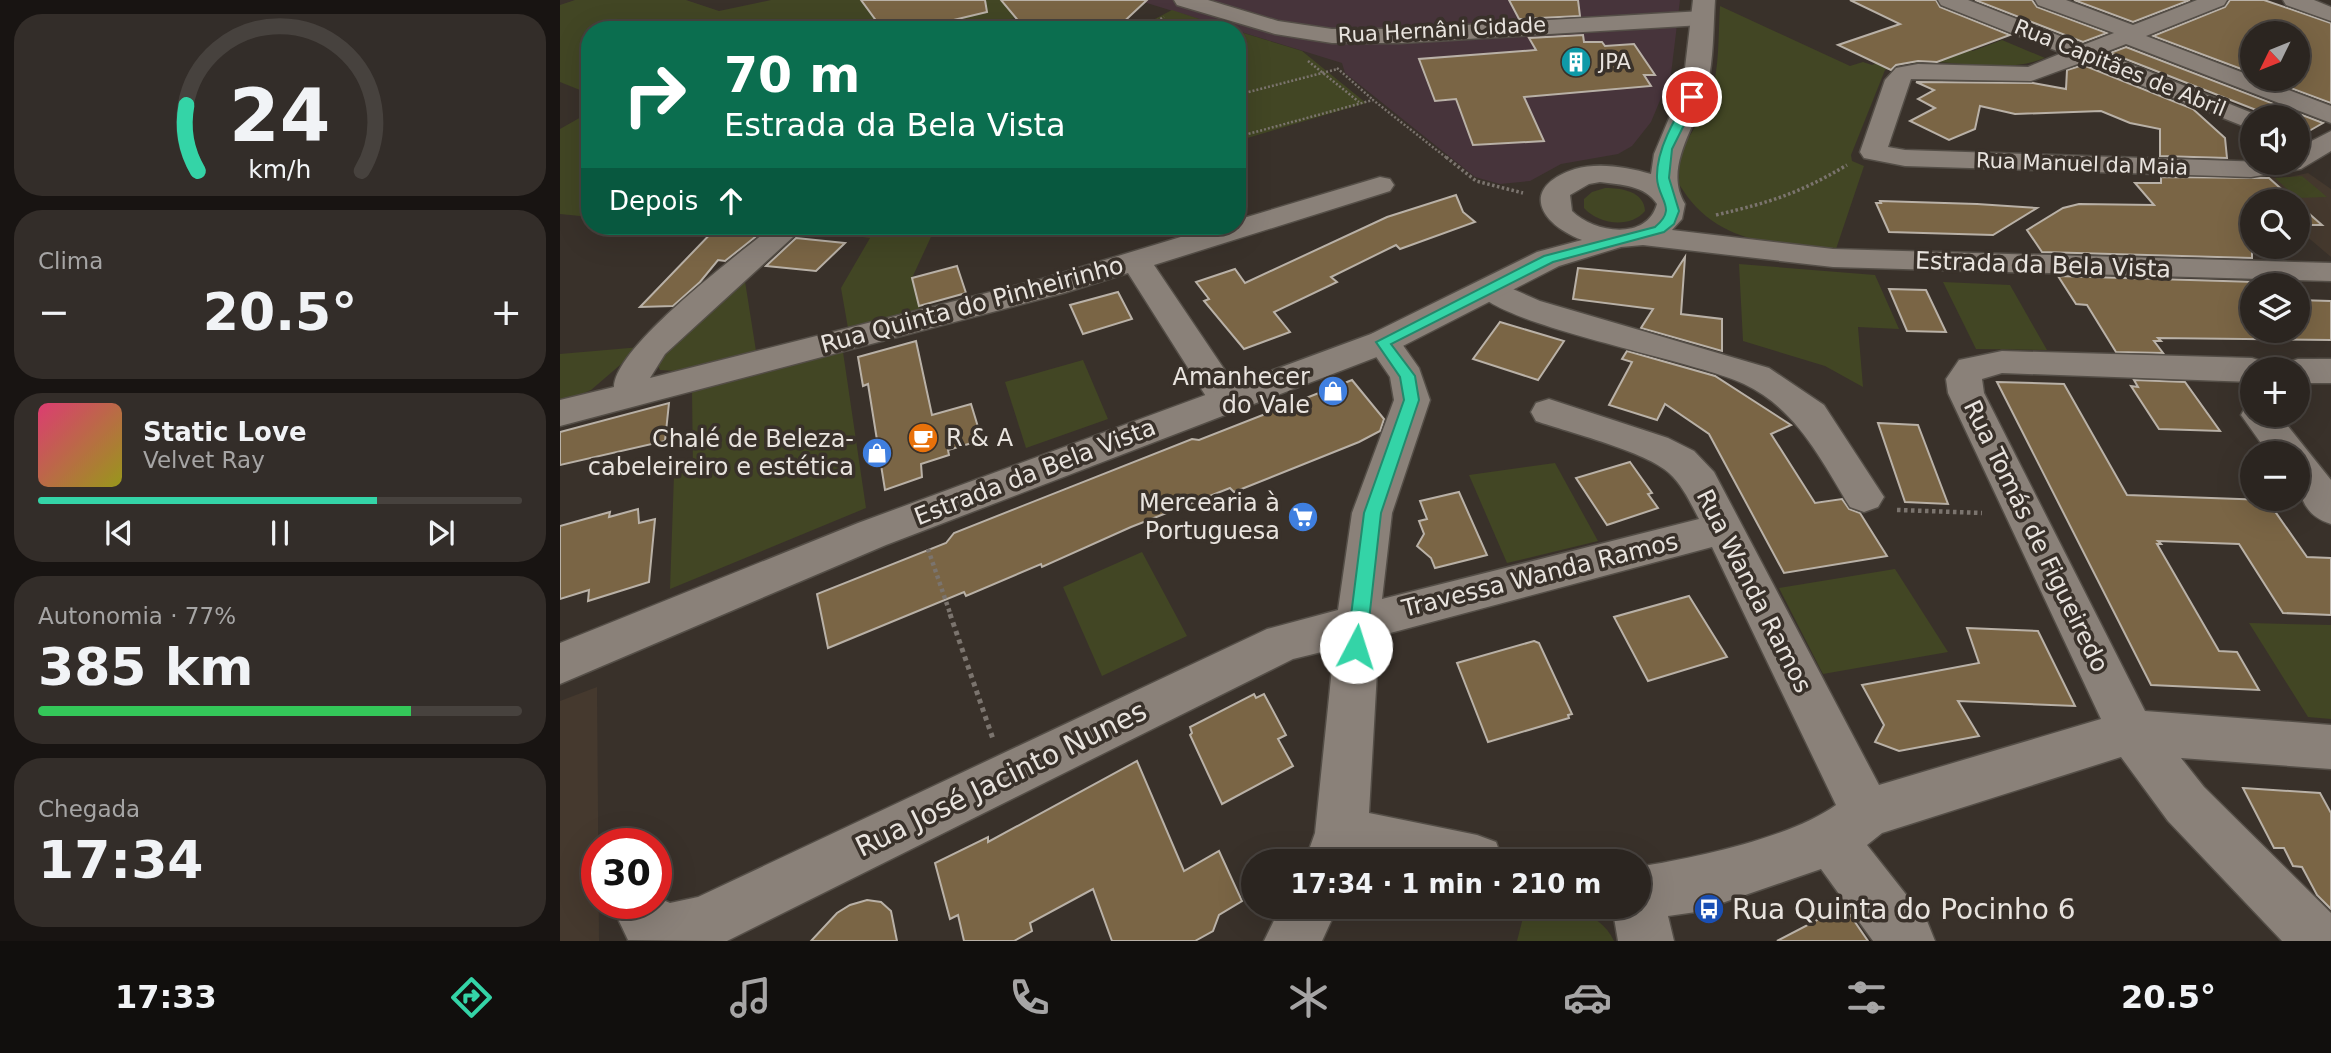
<!DOCTYPE html>
<html lang="pt">
<head>
<meta charset="utf-8">
<style>
	:root { --surface:#2b2520; --page:#332d29; --text:#f1f3f6; --muted:#a6a5a5; --line:#47423e; --accent:#34d4a7 }
	body { margin:0; font-family:"DejaVu Sans",sans-serif; background:var(--page); color:var(--text); height:100vh; display:flex; flex-direction:column; font-size:26px; white-space:nowrap }
	* { box-sizing:border-box; margin:0 }
	p { font-size:23px; color:var(--muted) }
	.icon { flex:none; width:38px; height:38px; fill:none; stroke:currentColor; stroke-width:2; stroke-linecap:round; stroke-linejoin:round }
	.map { position:relative; flex:1; overflow:hidden }
	.panel { display:flex; flex-direction:column; gap:14px; padding:14px; background:#181412; width:560px }
	.panel>* { flex:none }
	.top-card { position:absolute; left:21px; top:21px; width:665px; height:214px; border-radius:28px; box-shadow:0 7px 28px #0002,0 0 0 2px var(--line); background:#0b6e4f; color:#fff; overflow:hidden }
	.needle { width:46px; rotate:227deg }
	.fabs { position:absolute; left:1680px; top:21px; display:grid; gap:14px }
	.fabs a { display:grid; place-items:center; width:70px; height:70px; border-radius:50%; background:var(--surface); box-shadow:0 7px 28px #0002,0 0 0 2px var(--line); font-size:35px }
	.speed { position:absolute; left:21px; top:828px; display:flex; gap:14px; font-size:35px; font-weight:700; text-align:center }
	.speed>* { display:grid; place-content:center; width:91px; height:91px; border-radius:50%; background:var(--surface); box-shadow:0 7px 28px #0002,0 0 0 2px var(--line); line-height:1 }
	.speed .limit { border:10px solid #d22; background:#fff; color:#111 }
	.pin { position:absolute; display:grid; place-items:center; width:60px; height:60px; color:#fff; margin:-30px; border:4px solid #fff; border-radius:50%; box-shadow:0 2px 7px #0007 }
	.me { position:absolute; width:77px; margin:-38px; rotate:5deg; stroke-linejoin:round; filter:drop-shadow(0 0 5px #0008) }
	.turn { display:flex; align-items:center; gap:24px; height:147px; padding:0 28px; font-size:32px }
	.turn .icon { width:91px; height:91px; stroke-width:2.5 }
	.turn b { display:block; font-size:49px; line-height:60px }
	.then { display:flex; align-items:center; height:66px; padding:0 28px; background:#0003; gap:14px; font-size:26px }
	.big { font-size:52px; font-weight:700; line-height:1.1 }
	.panel .card { flex:1; display:flex; flex-direction:column; justify-content:center; gap:10px; min-width:0; padding:0 24px; border-radius:28px; background:var(--page) }
	.panel .dial { align-items:center; gap:0 }
	.dial svg { height:182px; overflow:visible; fill:none; stroke:var(--line); stroke-width:7; stroke-linecap:round; text-anchor:middle }
	.dial text { fill:var(--text); stroke:none }
	.song { display:flex; align-items:center; gap:21px }
	.cover { width:84px; height:84px; border-radius:10px; background:linear-gradient(135deg,hsl(340 70% 55%),hsl(60 70% 35%)) }
	.played { height:7px; border-radius:4px; background:linear-gradient(90deg,var(--accent) 70%,var(--line) 70%) }
	.keys { display:flex; justify-content:space-around; direction:ltr }
	.heat { display:flex; justify-content:space-between; align-items:center; font-size:38px; direction:ltr }
	.charge { height:10px; border-radius:5px; background:linear-gradient(90deg,#34c759 77%,var(--line) 0) }
	.trip { position:absolute; left:681px; top:849px; width:410px; height:70px; border-radius:35px; background:var(--surface); box-shadow:0 7px 28px #0002,0 0 0 2px var(--line); font-weight:700; line-height:70px; text-align:center }
	.tab-bar { display:flex; height:112px; justify-content:space-around; align-items:center; background:#110f0d; color:var(--muted) }
	.tab-bar .icon { width:49px; height:49px }
	.tab-bar .current { color:var(--accent) }
	.tab-bar b { font-size:32px; color:var(--text) }
	main { display:flex; flex:1; min-height:0 }
	.map>svg:first-child { display:block }
</style>
</head>
<body>
<main>
<section class="panel">
<div class="card dial"><svg viewBox="0 0 100 80">
<path d="M14 69A42 42 0 1 1 86 69"/>
<path d="M14 69A42 42 0 0 1 9 40" stroke="#34d4a7"/>
<text x="50" y="56" font-size="32" font-weight="700">24</text>
<text x="50" y="72" font-size="11">km/h</text>
</svg></div>
<div class="card"><p>Clima</p>
<div class="heat"><a>−</a><b class="big">20.5°</b><a>+</a></div>
</div>
<div class="card">
<div class="song"><i class="cover"></i><div><b>Static Love</b><p>Velvet Ray</p></div></div>
<div class="played"></div>
<div class="keys"><svg class="icon" aria-label="previous" viewBox="0 0 24 24"><path d="M18 5L8 12l10 7zM5 5v14"/></svg><svg class="icon" aria-label="pause" viewBox="0 0 24 24"><path d="M8 5v14M16 5v14"/></svg><svg class="icon" aria-label="next" viewBox="0 0 24 24"><path d="M6 5l10 7-10 7zM19 5v14"/></svg></div>
</div>
<div class="card"><p>Autonomia · 77%</p><b class="big">385 km</b><div class="charge"></div></div>
<div class="card"><p>Chegada</p><b class="big">17:34</b></div>
</section>
<div class="map">
<svg width="1771" height="941" viewBox="0 0 1771 941">
	<rect width="100%" height="100%" fill="#39312a"/>
	<!-- industrial -->
	<polygon fill="#47343b" points="577,0 1120,0 1111,74 1091,122 1072,146 1058,154 1001,164 970,181 940,184 915,177 785,73 782,63"/>
	<!-- built -->
	<g fill="#45392e">
		<polygon points="1748,173 1771,189 1771,257 1738,229 1738,201 1708,201 1682,177 1725,178"/>
		<polygon points="37,687 39,941 0,941 0,701"/>
	</g>
	<!-- green -->
	<g fill="#424624">
		<polygon points="15,0 126,0 159,11 211,0 526,0 408,30 30,30 30,94 0,82 0,5"/>
		<path d="M1160,6L1290,66L1303,62L1312,65L1385,39L1413,51L1442,40L1485,58C1433,79 1371,49 1325,70L1291,155L1292,161L1304,166L1276,249C1221,246 1162,244 1127,196C1120,186 1114,179 1115,167C1115,156 1143,117 1149,101C1160,71 1158,38 1160,6Z"/>
		<polygon points="612,10 673,30 574,30"/>
		<polygon points="677,31 742,51 806,103 677,141"/>
		<polygon points="30,112 30,217 0,214 0,129"/>
		<polygon points="1742,176 1767,197 1737,198 1715,178"/>
		<path d="M1045,188C1061,188 1084,191 1085,211C1070,229 1038,224 1024,208V199L1032,192Z"/>
		<polygon points="245,226 376,226 352,278 360,309 288,328 281,288 310,238 241,229"/>
		<polygon points="1179,264 1315,275 1339,329 1298,327 1303,387 1265,366 1183,341"/>
		<polygon points="184,275 196,351 116,371 100,370 96,362"/>
		<polygon points="1383,282 1450,285 1487,350 1416,349"/>
		<polygon points="81,347 31,390 0,403 0,354"/>
		<polygon points="283,352 306,508 110,589 114,475 133,470 132,391"/>
		<polygon points="523,360 548,419 466,448 445,382"/>
		<polygon points="995,463 1038,541 947,563 909,475"/>
		<polygon points="582,552 627,636 542,676 503,587"/>
		<polygon points="1335,569 1388,652 1263,674 1219,588"/>
		<polygon points="1689,623 1771,625 1771,719 1748,717"/>
		<path d="M966,906C998,906 1038,907 1054,941H957Z"/>
	</g>
	<!-- building -->
	<g fill="#7a6545" stroke="#b9b1a7" stroke-width="2">
		<polygon points="301,0 425,0 427,12 352,30 323,30"/>
		<polygon points="441,0 587,0 555,30 466,30"/>
		<polygon points="949,0 1018,0 1020,16 959,19"/>
		<polygon points="1290,0 1376,0 1380,7 1450,35 1377,62 1358,61 1336,65 1331,70 1278,45 1340,24"/>
		<polygon points="1415,0 1472,0 1477,7 1547,33 1523,42"/>
		<polygon points="1514,0 1630,0 1573,22"/>
		<polygon points="1670,0 1704,0 1771,23 1771,103 1706,79 1738,79 1738,33 1692,33 1692,73 1593,36 1665,7"/>
		<polygon points="1023,35 1024,42 1042,42 1045,46 1074,44 1095,75 1084,75 1091,86 964,97 984,141 913,145 896,99 875,101 859,59 976,50 969,38"/>
		<polygon points="1566,47 1763,123 1749,131 1738,127 1738,117 1714,117 1550,53"/>
		<polygon points="1523,65 1633,109 1665,138 1667,158 1600,156 1600,129 1570,123 1541,111 1455,114 1420,106 1415,129 1389,140 1350,121 1375,108 1358,99 1374,90 1356,82 1473,83 1506,89 1507,70"/>
		<polygon points="1601,177 1709,178 1735,201 1692,201 1692,258 1482,252 1467,230 1503,208 1519,204 1594,205 1575,183 1601,183"/>
		<polygon points="896,195 903,212 915,222 840,249 836,245 771,277 777,282 714,312 730,332 684,349 644,301 649,299 636,282 675,269 685,283 827,217"/>
		<polygon points="1320,201 1417,204 1477,208 1433,235 1329,232 1316,203 1321,203"/>
		<polygon points="1738,204 1762,225 1738,225"/>
		<polygon points="158,226 172,226 179,232 199,234 165,261 158,260 140,282 113,306 80,307"/>
		<polygon points="236,238 285,243 256,271 206,266"/>
		<polygon points="1125,257 1121,314 1162,319 1162,351 1081,328 1093,309 1013,299 1018,268 1112,277"/>
		<polygon points="397,266 406,293 359,306 352,278"/>
		<polygon points="1498,276 1696,282 1700,285 1692,285 1692,331 1738,331 1738,300 1771,301 1771,340 1598,338 1601,341 1594,341 1603,353 1556,352 1527,305 1516,304"/>
		<polygon points="1329,289 1366,290 1386,332 1347,331"/>
		<polygon points="558,292 572,319 523,334 510,305"/>
		<polygon points="940,322 1004,341 978,380 913,359"/>
		<polygon points="356,341 372,415 411,404 422,440 388,450 389,455 361,464 362,477 325,490 308,384 303,386 298,357"/>
		<polygon points="1067,351 1155,376 1231,425 1211,434 1255,503 1282,499 1289,509 1300,513 1327,556 1224,573 1149,434 1105,404 1097,420 1049,405 1072,362 1062,359"/>
		<polygon points="792,380 824,419 820,431 799,442 674,492 670,488 571,527 482,567 481,564 406,596 404,592 268,648 257,594 386,543 394,533 632,439 639,440"/>
		<polygon points="1574,380 1625,382 1660,431 1599,429 1571,386 1578,387"/>
		<polygon points="1437,382 1504,384 1567,495 1707,500 1747,557 1771,558 1771,615 1723,613 1679,544 1598,541 1601,544 1597,544 1659,651 1677,652 1699,690 1591,685"/>
		<polygon points="109,403 105,441 0,465 0,432"/>
		<polygon points="1318,423 1358,425 1388,504 1345,502"/>
		<polygon points="1070,462 1092,493 1088,494 1098,508 1047,525 1016,478"/>
		<polygon points="899,492 927,555 875,568 871,558 857,546 864,534 859,521 867,519 860,501"/>
		<polygon points="78,509 79,523 95,519 89,582 28,601 29,590 0,599 0,526 50,512 49,517"/>
		<polygon points="1129,596 1167,657 1088,681 1054,617"/>
		<polygon points="1407,628 1478,631 1515,706 1398,701 1419,736 1339,751 1315,742 1324,725 1302,685 1419,663"/>
		<polygon points="974,641 979,643 1012,714 1008,715 1009,718 928,742 897,663"/>
		<polygon points="694,694 696,698 704,694 726,735 718,739 733,766 662,804 630,735 632,733 630,727"/>
		<polygon points="577,761 624,871 659,851 682,901 659,915 653,931 635,941 552,941 533,889 470,923 472,931 454,941 404,941 398,915 390,919 375,863 428,837 428,842"/>
		<polygon points="1683,788 1760,793 1771,813 1771,909 1757,895 1742,867 1733,866 1724,848 1714,848"/>
		<polygon points="307,900 321,902 331,911 337,941 251,941 277,913 290,905"/>
		<polygon points="1284,906 1308,941 1217,941"/>
	</g>
	<g fill="none" stroke-linecap="round" stroke-linejoin="round">
		<!-- street casing -->
		<g stroke="#544e47" stroke-width="3">
			<g id="street">
				<polygon points="614,0 648,0 718,21 772,29 840,29 1142,11 1153,18 1142,25 840,43 772,43 715,34 617,5"/>
				<polygon points="1378,0 1408,0 1523,45 1554,33 1478,5 1475,0 1506,0 1573,25 1637,0 1667,0 1664,5 1586,36 1771,106 1771,123 1566,44 1543,53 1702,117 1692,117 1692,129 1683,126 1523,62 1471,81 1351,79 1328,147 1345,150 1738,163 1738,148 1771,131 1771,151 1741,169 1691,177 1345,166 1304,158 1300,152 1325,80 1336,68 1358,64 1468,67 1502,53 1381,5"/>
				<polygon points="1723,0 1754,0 1771,7 1771,21 1726,5"/>
				<path d="M820,177L830,179L834,185L830,191L594,265L685,400L680,409L667,412L654,409L568,273L504,293L0,426V400L54,387C55,346 179,254 213,226H245L105,354L90,378L482,279L657,226H677V220Z"/>
				<path d="M930,279L980,301L1209,368L1264,405L1324,497L1318,507L1304,512L1290,507C1261,460 1237,409 1184,384C1132,359 940,327 914,289L919,282Z"/>
				<path d="M823,331L835,334L859,368L870,400L832,513L822,599L1139,519C1130,502 1123,486 1109,473C1087,452 1008,432 976,421L971,412L976,403L989,399L1108,438L1134,451L1154,472L1319,785L1541,719L1388,393L1386,379L1399,360L1442,351L1692,358L1704,362L1709,369H1692V382L1442,373L1422,379L1424,393L1585,711L1771,725V769L1621,758L1644,787L1771,913V941H1722L1608,821L1561,757L1322,833L1307,845L1367,921L1375,941H1313L1261,869L1136,912L1108,916L1114,941H1058L1052,906H1078V867C1135,858 1230,838 1276,805L1152,547L819,636L809,813L917,835L936,842L943,861H745L755,833L774,649L733,659L167,941L68,940L59,921L67,903H96V897L110,903L138,897L707,629L778,610L792,513L834,400L830,377L806,342L811,334Z"/>
				<polygon points="1738,359 1771,359 1771,383 1738,383 1738,369 1722,369 1726,363"/>
				<path d="M1692,404V415H1719L1771,480V524C1736,513 1738,484 1738,453H1708L1681,415L1686,406Z"/>
				<polygon points="721,906 778,906 762,941 704,941"/>
			</g>
		</g>
		<!-- secondary casing -->
		<g stroke="#544e47" stroke-width="3">
			<path id="secondary" d="M1133,0H1155C1153,29 1154,58 1147,87C1138,124 1102,167 1125,204L1122,219L1112,230L1273,249L1771,263V281L1273,267L1083,245L1061,247L999,266L835,350L326,545L0,684V643L298,523L811,334L977,252L1022,240C978,223 960,187 1015,169C1038,162 1068,167 1091,174L1094,154L1123,85ZM1040,182C1061,185 1085,185 1097,204C1087,241 1034,233 1012,211L1010,195L1029,184Z"/>
		</g>
		<!-- path-far3 -->
		<g stroke="#7b746e" stroke-width="2.5" stroke-dasharray="2 2" stroke-linecap="butt">
			<polyline points="579,30 604,17"/>
			<polyline points="748,61 799,102"/>
			<polyline points="777,68 812,99"/>
			<polyline points="677,95 778,69"/>
			<polyline points="677,137 813,100 888,159"/>
		</g>
		<!-- path-far2 -->
		<g stroke="#7b746e" stroke-width="3.5" stroke-dasharray="2.5 2.5" stroke-linecap="butt">
			<polyline points="886,157 916,181 963,193"/>
			<path d="M1156,215C1211,202 1238,194 1287,165"/>
		</g>
		<!-- path-far1 -->
		<g stroke="#7b746e" stroke-width="4.5" stroke-dasharray="3.5 3.5" stroke-linecap="butt">
			<polyline points="1337,510 1422,513"/>
			<polyline points="368,549 391,616"/>
		</g>
		<!-- path -->
		<polyline stroke="#7b746e" stroke-width="5" stroke-dasharray="4.5 4.5" stroke-linecap="butt" points="390,614 433,739"/>
		<!-- street -->
		<use href="#street" fill="#8a8179" fill-rule="evenodd"/>
		<!-- secondary -->
		<use href="#secondary" fill="#8a8179" fill-rule="evenodd"/>
	</g>
	<!-- route -->
	<path fill="#34d4a7" stroke="#228a6d" stroke-width="2" d="M1129,95L1138,97L1112,149L1109,178L1119,211L1114,224L1104,232L993,262L831,344L855,376L859,400L821,513L806,647L803,653H790L787,647L804,513L844,400L840,377L816,342L984,256L1095,227C1118,208 1098,200 1097,178C1096,150 1115,118 1129,95Z"/>
	<!-- icons -->
	<defs>
		<g id="building-disc" transform="scale(1.575)"><circle r="9.5" fill="#0f9aa8" stroke="#39312a"/><path d="M-4-6H4V6H1V3H-1V6H-4ZM-2.5-4.3h1.7v1.8h-1.7ZM.8-4.3h1.7v1.8H.8ZM-2.5-1h1.7V.8h-1.7ZM.8-1h1.7V.8H.8Z" fill="#fff"/></g>
		<g id="shop-disc" transform="scale(1.575)"><circle r="9.5" fill="#3f7fe0" stroke="#39312a"/><path d="M-5-2.5h2.3a2.7 3.5 0 0 1 5.4 0H5L5.5 6h-11ZM-1.5-2.5h3a1.5 2.3 0 0 0-3 0Z" fill="#fff"/></g>
		<g id="cafe-disc" transform="scale(1.575)"><circle r="9.5" fill="#e8710a" stroke="#39312a"/><path d="M-5.5-4.5H6V0H3Q3 3.5 0 3.5H-2.5Q-5.5 3.5-5.5 0ZM3-3.2v2h1.7v-2ZM-6 4.5H4V6H-6Z" fill="#fff"/></g>
		<g id="supermarket-disc" transform="scale(1.575)"><circle r="9.5" fill="#3f7fe0" stroke="#39312a"/><path d="M-6-5.5h2.5l.6 2H6L4.5 2H-2.5L-4.4-4H-6ZM-1.5 3.2a1.3 1.3 0 1 0 .1 0ZM3 3.2a1.3 1.3 0 1 0 .1 0Z" fill="#fff"/></g>
		<g id="bus-disc" transform="scale(1.575)"><circle r="9.5" fill="#1a4fb4" stroke="#39312a"/><path d="M-5-6H5V4H4V6H2V4H-2V6H-4V4H-5ZM-3.5-4V0h7V-4ZM-3.5 1.2v1.5H-2V1.2ZM2 1.2v1.5H3.5V1.2Z" fill="#fff"/></g>
	</defs>
	<g fill-rule="evenodd">
		<use href="#building-disc" x="1016" y="62"/>
		<use href="#shop-disc" x="773" y="391"/>
		<use href="#cafe-disc" x="363" y="438"/>
		<use href="#shop-disc" x="317" y="453"/>
		<use href="#supermarket-disc" x="743" y="517"/>
		<use href="#bus-disc" x="1149" y="909"/>
	</g>
	<g text-anchor="middle" dominant-baseline="central" stroke-width="7" stroke-linejoin="round" paint-order="stroke">
		<!-- far-street labels -->
		<g font-size="21" fill="#e8e3de" stroke="#39312a">
			<text transform="translate(882 30) rotate(-3)">Rua Hernâni Cidade</text>
			<text transform="translate(1560 68) rotate(22)">Rua Capitães de Abril</text>
			<text transform="translate(1522 164) rotate(2)">Rua Manuel da Maia</text>
		</g>
		<!-- far-poi labels -->
		<g font-size="21" fill="#e8e3de" stroke="#39312a" text-anchor="start">
			<text x="1039" y="62">JPA</text>
		</g>
		<!-- street labels -->
		<g font-size="24" fill="#e8e3de" stroke="#39312a">
			<text transform="translate(1483 265) rotate(2)">Estrada da Bela Vista</text>
			<text transform="translate(412 305) rotate(-15)">Rua Quinta do Pinheirinho</text>
			<text transform="translate(475 472) rotate(-21)">Estrada da Bela Vista</text>
			<text transform="translate(1476 536) rotate(64)">Rua Tomás de Figueiredo</text>
			<text transform="translate(980 575) rotate(-14)">Travessa Wanda Ramos</text>
			<text transform="translate(1194 591) rotate(63)">Rua Wanda Ramos</text>
		</g>
		<!-- poi labels -->
		<g font-size="24" fill="#e8e3de" stroke="#39312a" text-anchor="end">
			<text x="750" y="377">Amanhecer<tspan x="750" dy="28">do Vale</tspan></text>
			<text x="386" y="438" text-anchor="start">R &amp; A</text>
			<text x="294" y="439">Chalé de Beleza-<tspan x="294" dy="28">cabeleireiro e estética</tspan></text>
			<text x="720" y="503">Mercearia à<tspan x="720" dy="28">Portuguesa</tspan></text>
		</g>
		<!-- near-street labels -->
		<g font-size="28" fill="#e8e3de" stroke="#39312a">
			<text transform="translate(441 779) rotate(-26)">Rua José Jacinto Nunes</text>
		</g>
		<!-- near-poi labels -->
		<g font-size="28" fill="#e8e3de" stroke="#39312a" text-anchor="start">
			<text x="1172" y="909">Rua Quinta do Pocinho 6</text>
		</g>
	</g>
</svg>
<div class="fabs">
<a><svg class="needle" viewBox="-14 -14 28 28"><path d="M0-13l5 13h-10z" fill="#e53935"/><path d="M0 13l5-13h-10z" fill="#a6a5a5"/></svg></a>
<a><svg class="icon" aria-label="sound" viewBox="0 0 24 24"><path d="M4 9h4l5-4v14l-5-4H4zM17 9q2 3 0 6"/></svg></a>
<a><svg class="icon" aria-label="search" viewBox="0 0 24 24"><circle cx="10" cy="10" r="6"/><path d="M15 15l6 6"/></svg></a>
<a><svg class="icon" aria-label="layers" viewBox="0 0 24 24"><path d="M12 4l9 5-9 5-9-5zM3 14l9 5 9-5"/></svg></a>
<a>+</a>
<a>−</a>
</div>
<div class="speed"><div class="limit">30</div></div>
<div class="pin" style="left:1132px;top:97px;background:#d93025"><svg class="icon" aria-label="arrive" viewBox="0 0 24 24"><path d="M6 21V4h12l-3 4 3 4H6"/></svg></div>
<svg class="me" style="left:796px;top:647px" viewBox="-20 -20 40 40"><circle r="19" fill="#fff"/><path d="M0-13L10 11 0 6-10 11z" fill="#34d4a7"/></svg>
<div class="trip">17:34 · 1 min · 210 m</div>
<div class="top-card">
<div class="turn"><svg class="icon" aria-label="right" viewBox="0 0 24 24"><path d="M7 20v-9h11M14 6l5 5-5 5"/></svg><div><b>70 m</b>Estrada da Bela Vista</div></div>
<div class="then">Depois<svg class="icon" aria-label="ahead" viewBox="0 0 24 24"><path d="M12 20V5M6 11l6-6 6 6"/></svg></div>
</div>
</div>
</main>
<nav class="tab-bar">
<b>17:33</b>
<svg class="icon current" aria-label="directions" viewBox="0 0 24 24"><path d="M12 3l9 9-9 9-9-9zM9 14v-3h6M13 9l2 2-2 2"/></svg>
<svg class="icon" aria-label="music" viewBox="0 0 24 24"><path d="M9 18V5l10-2v13"/><circle cx="6" cy="18" r="3"/><circle cx="16" cy="16" r="3"/></svg>
<svg class="icon" aria-label="phone" viewBox="0 0 24 24"><path d="M5 4h4l2 5-3 2q2 4 5 5l2-3 5 2v4C11 20 4 13 5 4z"/></svg>
<svg class="icon" aria-label="climate" viewBox="0 0 24 24"><path d="M12 3v18M4 7l16 10M4 17L20 7"/></svg>
<svg class="icon" aria-label="car" viewBox="0 0 24 24"><path d="M5 17H2v-5l4-1 3-4h7l3 4 3 1v5h-3M9 17h6M6 11h13"/><circle cx="7" cy="17" r="2"/><circle cx="17" cy="17" r="2"/></svg>
<svg class="icon" aria-label="filters" viewBox="0 0 24 24"><path d="M4 7h16M4 17h16"/><circle cx="9" cy="7" r="2"/><circle cx="15" cy="17" r="2"/></svg>
<b>20.5°</b>
</nav>
</body>
</html>
